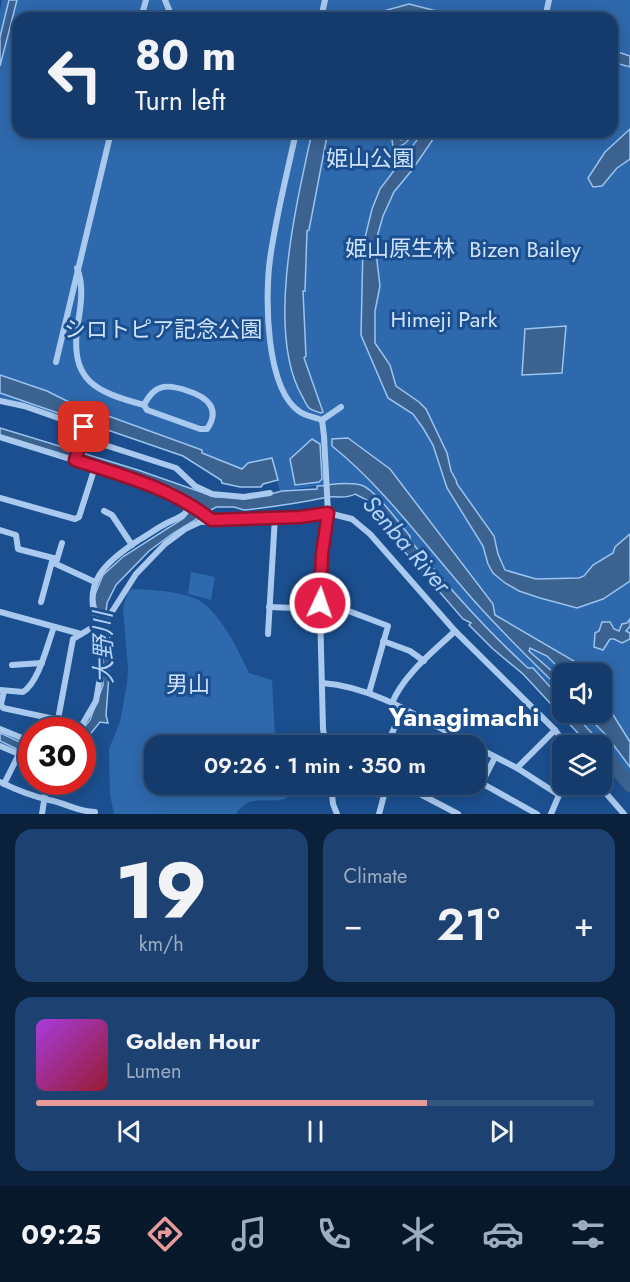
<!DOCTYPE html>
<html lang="en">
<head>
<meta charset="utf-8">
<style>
	:root { --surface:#143b6b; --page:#1d4271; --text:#f1f3f6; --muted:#9dadc1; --line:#33557e; --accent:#e69b98 }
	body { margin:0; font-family:Jost,"Noto Sans JP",sans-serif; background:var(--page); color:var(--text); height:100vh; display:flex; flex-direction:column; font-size:22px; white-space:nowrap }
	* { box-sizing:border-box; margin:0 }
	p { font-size:20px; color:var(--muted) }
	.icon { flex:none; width:33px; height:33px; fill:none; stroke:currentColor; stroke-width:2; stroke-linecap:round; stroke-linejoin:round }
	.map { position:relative; height:814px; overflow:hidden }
	.sheet { display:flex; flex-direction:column; gap:15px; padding:15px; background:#0b203b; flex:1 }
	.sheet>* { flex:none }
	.top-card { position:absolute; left:12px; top:12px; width:606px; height:126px; border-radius:18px; box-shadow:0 3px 15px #0003,0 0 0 2px var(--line); background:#143b6b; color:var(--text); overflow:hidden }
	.tools { position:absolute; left:552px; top:663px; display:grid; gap:12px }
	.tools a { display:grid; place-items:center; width:60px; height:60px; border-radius:12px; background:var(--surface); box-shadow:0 3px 15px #0003,0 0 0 2px var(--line); font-size:30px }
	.speed { position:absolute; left:18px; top:717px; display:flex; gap:12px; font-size:30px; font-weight:700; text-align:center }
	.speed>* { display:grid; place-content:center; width:78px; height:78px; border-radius:50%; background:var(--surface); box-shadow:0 3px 15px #0003,0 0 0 2px var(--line); line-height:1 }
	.speed .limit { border:9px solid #d22; background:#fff; color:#111 }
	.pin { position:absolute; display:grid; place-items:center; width:51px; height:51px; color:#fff; margin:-26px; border-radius:12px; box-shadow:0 3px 9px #0006 }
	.me { position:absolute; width:66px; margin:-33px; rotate:3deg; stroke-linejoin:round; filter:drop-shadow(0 0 4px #0008) }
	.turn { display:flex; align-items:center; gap:21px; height:126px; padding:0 24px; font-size:27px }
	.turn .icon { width:78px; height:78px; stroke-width:2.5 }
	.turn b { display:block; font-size:42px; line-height:51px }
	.big { font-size:45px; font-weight:600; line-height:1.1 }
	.sheet .card { flex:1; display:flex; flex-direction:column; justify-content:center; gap:9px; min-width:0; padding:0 21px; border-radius:18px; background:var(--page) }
	.sheet .dial { align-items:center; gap:0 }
	.dial b { font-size:78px; line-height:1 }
	.song { display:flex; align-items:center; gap:18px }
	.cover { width:72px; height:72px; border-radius:9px; background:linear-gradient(135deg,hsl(280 70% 55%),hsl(350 70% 35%)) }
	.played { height:6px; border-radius:3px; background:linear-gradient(90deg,var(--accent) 70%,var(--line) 70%) }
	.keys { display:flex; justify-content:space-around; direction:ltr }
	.heat { display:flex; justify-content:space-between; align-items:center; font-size:33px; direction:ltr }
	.sheet .tiles { flex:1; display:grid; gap:15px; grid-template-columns:1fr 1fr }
	.card:last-child { grid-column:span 2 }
	.trip { position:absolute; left:144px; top:735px; width:342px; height:60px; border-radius:18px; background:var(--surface); box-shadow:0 3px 15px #0003,0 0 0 2px var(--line); font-weight:600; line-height:60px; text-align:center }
	.dock { display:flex; height:96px; justify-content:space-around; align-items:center; background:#08182b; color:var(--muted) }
	.dock .icon { width:42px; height:42px }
	.dock .active { color:var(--accent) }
	.dock b { font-size:27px; color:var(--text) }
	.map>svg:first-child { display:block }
</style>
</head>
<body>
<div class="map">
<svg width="630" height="814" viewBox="0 0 630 814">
	<rect width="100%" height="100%" fill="#1b4f8f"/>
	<!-- green -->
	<g fill="#2e69ad" fill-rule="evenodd">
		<path d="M2,0H630V779L573,713L602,712V674H562V701L533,669L529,668L490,633L459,601L409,539L410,535L379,502V498L362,486L351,484H330L280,491L277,480L263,484L261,487L234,486L222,483L221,480L193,460L158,446L113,432L0,402V11ZM18,18H612V132H18Z"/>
		<polygon points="191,572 215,577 211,600 188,594"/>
		<path d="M133,589C153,590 176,591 194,598C218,607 239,651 249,673L272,680L275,737L284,745L154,746V784L288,785L285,799C265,804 250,793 236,814H114L110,795L109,749L120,722L127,684L128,669L123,608L128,592Z"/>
	</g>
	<!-- water -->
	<g fill="#3c6290" stroke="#9cc4f0" stroke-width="1.5">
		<polygon points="9,0 17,0 0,66 0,37"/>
		<polygon points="409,4 464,18 346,18 358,18"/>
		<polygon points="612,50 630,56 630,67 612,62"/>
		<polygon points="630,129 630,159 617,168 602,186 593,187 588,178 605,152"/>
		<path d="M312,132H332V136H327L309,230L307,231L305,291H303L306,356L304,358L323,412L321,413C318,412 311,410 309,408C306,405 304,399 302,396C265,331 297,202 312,132Z"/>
		<path d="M391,132H395L397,137L401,140L404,139L407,132H415C409,139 404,148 393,147Z"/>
		<polygon points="423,132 438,132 412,170 394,192 383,216 375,244 380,286 375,311 375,343 390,365 396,386 419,402 426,409 447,453 451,471 456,480 457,484 494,536 498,554 505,570 536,579 579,578 584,576 593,565 613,553 615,547 630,534 630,581 603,599 577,608 540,598 519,591 505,583 493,573 488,564 483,546 447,488 433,445 423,428 413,414 388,398 361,335 363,246 372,209 380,189"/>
		<polygon points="566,326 562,373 522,375 525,329"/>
		<polygon points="0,375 47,391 67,401 202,450 202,453 242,469 248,463 272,458 278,480 263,484 261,487 240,487 222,483 221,480 183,456 0,393"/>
		<path d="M0,428L138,470L215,497L263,496L282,491L317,489V486C330,485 348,481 361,485C375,489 399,523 410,536V540C447,586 484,628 528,668H533L562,700V712L573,713L603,745L606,756L611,763L617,765L630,779V789L602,756V746L589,745L523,674L493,649L469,625L471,623L463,619L397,543L369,506L367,500L355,494C348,499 337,496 328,497C300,503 272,507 244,510L234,507H216L172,534L149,551L116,585L107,603L106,613L111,649L106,715L108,723L100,722L83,743L82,730L90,720L103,685V642L94,597L103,575L124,556L184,518L195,503L173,488L0,435Z"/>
		<path d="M348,438L390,469L493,604L495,615L574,661L586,673H564L547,656L530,648L529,651L562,680V691C529,658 494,625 463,588C422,541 381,485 332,446V439Z"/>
		<polygon points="312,439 320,444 322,479 319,482 295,485 290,459"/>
		<polygon points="630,619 630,626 626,631 630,633 630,639 622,643 614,639 610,639 603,650 594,647 595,633 599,631 602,622 610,622 614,629 619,631 622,624 627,623"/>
		<polygon points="602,697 630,742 630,767 606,735 584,713 594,713 600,721 603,719 599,713 602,712"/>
		<polygon points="0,733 22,743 31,745 31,752 19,750 0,741"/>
	</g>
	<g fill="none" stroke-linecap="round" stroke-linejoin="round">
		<!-- river -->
		<polyline stroke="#3c6290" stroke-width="14" points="602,751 630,785"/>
		<!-- street -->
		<g stroke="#a9c9ee" stroke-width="6">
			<polyline points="165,0 172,17"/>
			<polyline points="141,18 146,0"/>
			<polyline points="321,18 325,0"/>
			<polyline points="545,18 549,0"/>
			<path d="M296,132C287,174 276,216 270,259C265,296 265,389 300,412C306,416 315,417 322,420"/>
			<path d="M77,268C84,285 81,305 78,323C68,381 96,392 144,405L147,410L200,429H207C221,409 207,397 188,391C168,384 155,383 144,405"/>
			<polyline points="56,362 111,132"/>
			<polyline points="0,401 24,406 84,427 85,429 75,460"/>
			<polyline points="322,420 324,436 328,513 323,554 320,609 323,729 326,746"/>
			<polyline points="322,420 341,407"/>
			<polyline points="0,437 150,484 191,504 212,520"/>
			<polyline points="83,438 176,468 195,486 212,494 244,497 270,493"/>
			<polyline points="0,498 75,519 79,517 95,467"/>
			<polyline points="104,511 112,515 132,545"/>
			<polyline points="0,530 16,535 18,549 53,558 56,564 95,582"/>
			<polyline points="56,563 62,543"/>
			<polyline points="41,602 53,558"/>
			<polyline points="320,603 345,606 346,610 388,626 369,693"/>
			<polyline points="269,607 320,609"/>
			<polyline points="0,612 81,634"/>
			<path d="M98,625C81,583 105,562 139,540C148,535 157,528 167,523C180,516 183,519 191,504"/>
			<polyline points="268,634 275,517"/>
			<polyline points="383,641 410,651 424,661"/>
			<polyline points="12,665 42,663"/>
			<path d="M322,683C377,687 425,721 473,746"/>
			<path d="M0,690L23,692C39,682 47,645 54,627"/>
			<polyline points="4,691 1,704 3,708 59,720"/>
			<path d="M392,703C404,674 433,652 455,631"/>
			<polyline points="0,729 32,742"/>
			<polyline points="56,730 73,639 108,618 136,574 165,544 185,529 200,522 300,517 320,513 328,513 352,519 370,534 455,631 555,730 567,746"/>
			<polyline points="79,730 96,701 100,677"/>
			<polyline points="392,734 414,746"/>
			<polyline points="0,746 19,754 32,757"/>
			<polyline points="386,746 403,709"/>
			<polyline points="476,747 517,768 559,795 551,814"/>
			<polyline points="517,768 555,730"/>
			<polyline points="476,780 537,814"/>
			<path d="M0,782C16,790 32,796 49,800C66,803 78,812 95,812"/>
			<polyline points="482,783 495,757"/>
			<polyline points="4,784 19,754"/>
			<polyline points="331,784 333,804 337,814"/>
			<polyline points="353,784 385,793"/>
			<polyline points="401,784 458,814"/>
			<polyline points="598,784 624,814"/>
			<polyline points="42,814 47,782"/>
			<polyline points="379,814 387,784"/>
		</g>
	</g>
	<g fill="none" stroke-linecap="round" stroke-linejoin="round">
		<!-- route casing -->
		<g stroke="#92132f" stroke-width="15">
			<path id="route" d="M84,427L85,429L75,460C124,476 171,488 212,520L300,517L328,513L322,554L320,603"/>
		</g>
		<!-- route -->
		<use href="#route" stroke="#e11d48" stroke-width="10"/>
	</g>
	<g text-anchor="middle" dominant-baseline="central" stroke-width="6" stroke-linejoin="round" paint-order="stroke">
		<!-- park labels -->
		<g font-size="22" fill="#cfe3fa" stroke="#1b4f8f">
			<text x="370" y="158">姫山公園</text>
			<text x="400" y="248">姫山原生林</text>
			<text x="525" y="249">Bizen Bailey</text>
			<text x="444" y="319">Himeji Park</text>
			<text x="163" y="329">シロトピア記念公園</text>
			<text x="188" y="684">男山</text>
		</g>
		<!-- water labels -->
		<g font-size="24" font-style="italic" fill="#b5d3f5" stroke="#1b4f8f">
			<text transform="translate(407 544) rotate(49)">Senba River</text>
			<text transform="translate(103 648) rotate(-91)">大野川</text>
		</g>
		<!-- quarter labels -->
		<g font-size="26" font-weight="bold" fill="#fff" stroke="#1b4f8f">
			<text x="464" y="717">Yanagimachi</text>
		</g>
	</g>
</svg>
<div class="tools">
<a><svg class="icon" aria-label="sound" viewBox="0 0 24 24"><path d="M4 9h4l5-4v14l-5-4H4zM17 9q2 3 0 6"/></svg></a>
<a><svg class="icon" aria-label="layers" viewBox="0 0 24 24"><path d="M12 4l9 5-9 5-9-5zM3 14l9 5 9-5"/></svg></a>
</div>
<div class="speed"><div class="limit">30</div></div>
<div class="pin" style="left:84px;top:427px;background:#d93025"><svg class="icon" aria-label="arrive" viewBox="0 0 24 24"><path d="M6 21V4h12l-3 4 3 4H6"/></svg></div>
<svg class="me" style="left:320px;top:603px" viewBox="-20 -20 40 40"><circle r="17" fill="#e11d48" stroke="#fff" stroke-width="3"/><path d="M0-11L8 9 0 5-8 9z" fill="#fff"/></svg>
<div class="trip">09:26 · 1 min · 350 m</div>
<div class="top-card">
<div class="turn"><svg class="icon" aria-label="left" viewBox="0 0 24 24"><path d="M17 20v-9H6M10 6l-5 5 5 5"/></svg><div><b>80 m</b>Turn left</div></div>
</div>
</div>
<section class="sheet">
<div class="tiles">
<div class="card dial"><b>19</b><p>km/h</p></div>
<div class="card"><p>Climate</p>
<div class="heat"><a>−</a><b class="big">21°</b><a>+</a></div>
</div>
<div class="card">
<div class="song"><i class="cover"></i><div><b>Golden Hour</b><p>Lumen</p></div></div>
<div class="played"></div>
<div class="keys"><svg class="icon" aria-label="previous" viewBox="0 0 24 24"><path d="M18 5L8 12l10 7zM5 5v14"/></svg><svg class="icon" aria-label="pause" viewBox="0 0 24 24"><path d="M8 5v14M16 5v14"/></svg><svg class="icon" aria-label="next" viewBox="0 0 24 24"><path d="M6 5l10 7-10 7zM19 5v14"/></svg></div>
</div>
</div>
</section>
<nav class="dock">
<b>09:25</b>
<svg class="icon active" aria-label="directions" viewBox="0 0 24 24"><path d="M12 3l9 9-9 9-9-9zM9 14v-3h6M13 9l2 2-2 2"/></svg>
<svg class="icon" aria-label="music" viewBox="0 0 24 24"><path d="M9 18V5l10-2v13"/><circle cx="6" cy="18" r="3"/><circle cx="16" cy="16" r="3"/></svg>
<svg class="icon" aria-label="phone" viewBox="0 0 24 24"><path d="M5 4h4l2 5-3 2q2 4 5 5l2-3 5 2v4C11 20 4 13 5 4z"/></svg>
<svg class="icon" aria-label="climate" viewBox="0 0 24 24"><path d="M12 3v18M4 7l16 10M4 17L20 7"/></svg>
<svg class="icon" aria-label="car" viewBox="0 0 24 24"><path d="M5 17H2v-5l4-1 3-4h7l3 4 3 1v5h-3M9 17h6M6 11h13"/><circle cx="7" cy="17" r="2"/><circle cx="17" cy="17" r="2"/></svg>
<svg class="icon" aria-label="filters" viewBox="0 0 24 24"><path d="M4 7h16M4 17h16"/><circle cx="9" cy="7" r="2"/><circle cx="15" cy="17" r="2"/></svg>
</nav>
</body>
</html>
